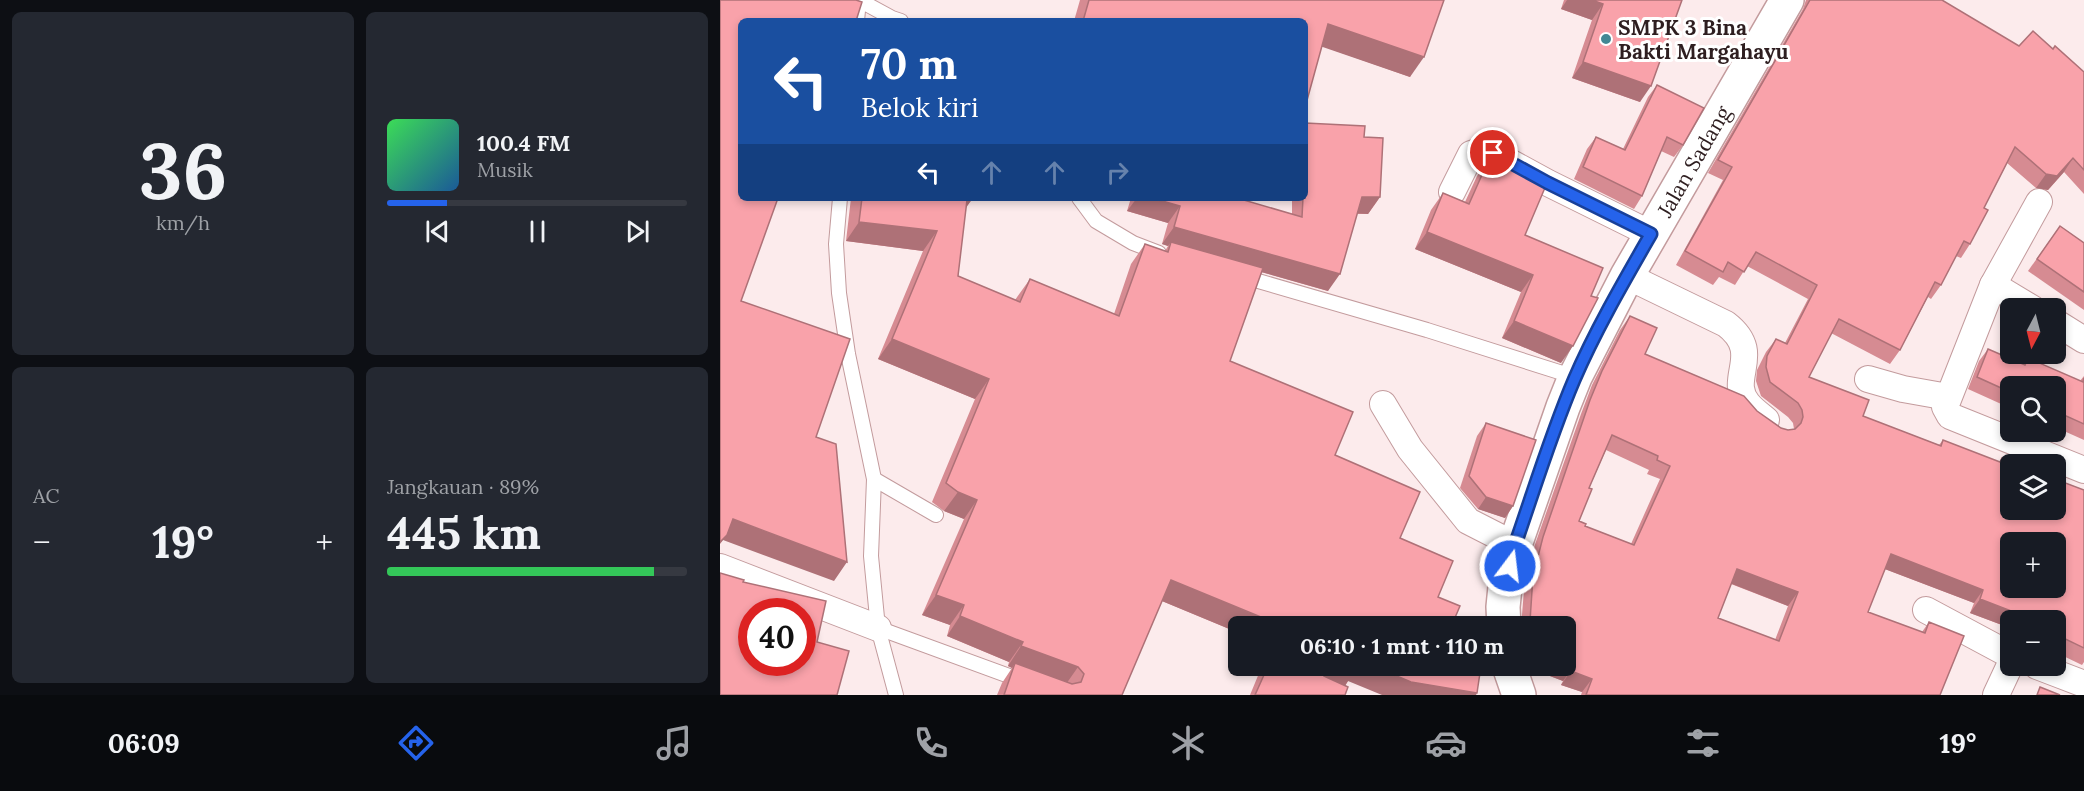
<!DOCTYPE html>
<html lang="id">
<head>
<meta charset="utf-8">
<style>
	:root { --surface:#171b24; --page:#242831; --text:#f1f3f6; --muted:#9ea1a6; --line:#363941; --accent:#2563eb }
	body { margin:0; font-family:Lora,serif; background:var(--page); color:var(--text); height:100vh; display:flex; flex-direction:column; font-size:22px; white-space:nowrap }
	* { box-sizing:border-box; margin:0 }
	p { font-size:20px; color:var(--muted) }
	.icon { flex:none; width:33px; height:33px; fill:none; stroke:currentColor; stroke-width:2; stroke-linecap:round; stroke-linejoin:round }
	.map { position:relative; flex:1; overflow:hidden }
	.sheet { display:flex; flex-direction:column; gap:12px; padding:12px; background:#0d0f14; width:720px }
	.sheet>* { flex:none }
	.hud { position:absolute; left:18px; top:18px; width:570px; height:183px; border-radius:9px; box-shadow:0 3px 9px #0003; background:#1a4fa0; color:#fff; overflow:hidden }
	.needle { width:39px; rotate:187deg }
	.controls { position:absolute; left:1280px; top:298px; display:grid; gap:12px }
	.controls a { display:grid; place-items:center; width:66px; height:66px; border-radius:9px; background:var(--surface); box-shadow:0 3px 9px #0003; font-size:30px }
	.speed { position:absolute; left:18px; top:598px; display:flex; gap:12px; font-size:30px; font-weight:700; text-align:center }
	.speed>* { display:grid; place-content:center; width:78px; height:78px; border-radius:50%; background:var(--surface); box-shadow:0 3px 9px #0003; line-height:1 }
	.speed .limit { border:9px solid #d22; background:#fff; color:#111 }
	.pin { position:absolute; display:grid; place-items:center; width:51px; height:51px; color:#fff; margin:-26px; border:3px solid #fff; border-radius:50%; box-shadow:0 2px 6px #0007 }
	.me { position:absolute; width:66px; margin:-33px; rotate:15deg; stroke-linejoin:round; filter:drop-shadow(0 0 4px #0008) }
	.turn { display:flex; align-items:center; gap:21px; height:126px; padding:0 24px; font-size:27px }
	.turn .icon { width:78px; height:78px; stroke-width:2.5 }
	.turn b { display:block; font-size:42px; line-height:51px }
	.lanes { display:flex; align-items:center; height:57px; padding:0 24px; background:#0003; justify-content:center; gap:30px; direction:ltr }
	.lanes .off { opacity:.35 }
	.big { font-size:45px; font-weight:700; line-height:1.1 }
	.sheet .tile { flex:1; display:flex; flex-direction:column; justify-content:center; gap:9px; min-width:0; padding:0 21px; border-radius:9px; background:var(--page) }
	.sheet .dial { align-items:center; gap:0 }
	.dial b { font-size:78px; line-height:1 }
	.song { display:flex; align-items:center; gap:18px }
	.cover { width:72px; height:72px; border-radius:9px; background:linear-gradient(135deg,hsl(130 70% 55%),hsl(210 70% 35%)) }
	.played { height:6px; border-radius:3px; background:linear-gradient(90deg,var(--accent) 20%,var(--line) 20%) }
	.keys { display:flex; justify-content:space-around; direction:ltr }
	.heat { display:flex; justify-content:space-between; align-items:center; font-size:33px; direction:ltr }
	.charge { height:9px; border-radius:4px; background:linear-gradient(90deg,#34c759 89%,var(--line) 0) }
	.sheet .tiles { flex:1; display:grid; gap:12px; grid-template-columns:repeat(2,1fr) }
	.trip { position:absolute; left:508px; top:616px; width:348px; height:60px; border-radius:9px; background:var(--surface); box-shadow:0 3px 9px #0003; font-weight:700; line-height:60px; text-align:center }
	.dock { display:flex; height:96px; justify-content:space-around; align-items:center; background:#090b0e; color:var(--muted) }
	.dock .icon { width:42px; height:42px }
	.dock .on { color:var(--accent) }
	.dock b { font-size:27px; color:var(--text) }
	main { display:flex; flex:1; min-height:0 }
	.map>svg:first-child { display:block }
</style>
</head>
<body>
<main>
<section class="sheet">
<div class="tiles">
<div class="tile dial"><b>36</b><p>km/h</p></div>
<div class="tile">
<div class="song"><i class="cover"></i><div><b>100.4 FM</b><p>Musik</p></div></div>
<div class="played"></div>
<div class="keys"><svg class="icon" aria-label="previous" viewBox="0 0 24 24"><path d="M18 5L8 12l10 7zM5 5v14"/></svg><svg class="icon" aria-label="pause" viewBox="0 0 24 24"><path d="M8 5v14M16 5v14"/></svg><svg class="icon" aria-label="next" viewBox="0 0 24 24"><path d="M6 5l10 7-10 7zM19 5v14"/></svg></div>
</div>
<div class="tile"><p>AC</p>
<div class="heat"><a>−</a><b class="big">19°</b><a>+</a></div>
</div>
<div class="tile"><p>Jangkauan · 89%</p><b class="big">445 km</b><div class="charge"></div></div>
</div>
</section>
<div class="map">
<svg width="1364" height="695" viewBox="0 0 1364 695">
	<rect width="100%" height="100%" fill="#fcebec"/>
	<g fill="none" stroke-linecap="round" stroke-linejoin="round">
		<!-- lane casing -->
		<g stroke="#c39b9d" stroke-width="16">
			<g id="lane">
				<polyline points="137,21 139,0 172,18 181,21"/>
				<polyline points="120,198 116,244 119,293 128,354 154,479 151,556 158,628 176,695"/>
				<polyline points="359,198 376,221 413,243 439,253"/>
				<polyline points="521,276 707,330 855,377"/>
				<polyline points="154,479 216,515"/>
				<polyline points="158,628 303,681"/>
			</g>
		</g>
		<!-- street casing -->
		<g stroke="#c39b9d" stroke-width="28">
			<g id="street">
				<polyline points="732,192 751,154 763,150 773,153 828,183 931,234"/>
				<polyline points="1319,202 1273,285 1225,407 1230,416 1364,470"/>
				<path d="M907,276L1006,324C1045,354 1006,378 1028,404C1033,410 1040,415 1046,420"/>
				<polyline points="1273,285 1313,309"/>
				<polyline points="1335,322 1364,340"/>
				<polyline points="1148,379 1183,389 1228,397"/>
				<polyline points="663,404 690,449 748,521 795,545"/>
				<polyline points="0,567 158,628"/>
				<polyline points="1206,610 1290,655"/>
				<polyline points="1317,666 1364,684"/>
				<polyline points="1276,695 1290,665"/>
			</g>
		</g>
		<!-- secondary casing -->
		<g stroke="#c39b9d" stroke-width="36">
			<g id="secondary">
				<path id="s1" d="M784,627L783,607L785,587L795,545L843,407L855,377L907,276L1067,0"/>
				<polyline points="789,666 799,695"/>
			</g>
		</g>
		<!-- lane -->
		<use href="#lane" stroke="#fff" stroke-width="14"/>
		<!-- street -->
		<use href="#street" stroke="#fff" stroke-width="26"/>
		<!-- secondary -->
		<use href="#secondary" stroke="#fff" stroke-width="33"/>
	</g>
	<!-- wall -->
	<g fill="#d68b92" fill-rule="evenodd">
		<polygon points="360,0 724,0 690,77 602,46 585,106 585,21 354,21"/>
		<polygon points="844,0 962,0 920,102 852,78 872,20 841,9"/>
		<path d="M1086,0H1222L1299,46L1333,49L1364,72V194L1344,172L1328,190L1316,188L1287,163L1264,208L1250,244L1241,258L1236,256L1221,285L1211,299L1208,297L1180,350L1170,364L1111,333L1089,377L1143,416L1219,445L1223,440L1279,462L1282,458L1364,490V662L1362,665L1335,652V621H1290V628L1250,613L1254,603L1165,569L1148,612L1202,632L1209,622L1220,695H861L862,692L841,685L843,681L809,668V666H846V627H801L804,590L813,550L861,414L872,385L900,330L910,316L925,354L1037,411L1061,428L1068,430L1074,429L1073,423L1068,417L1041,396L1036,381L1037,370L1046,352L1056,339L1065,343L1088,299L1027,266L1015,285L999,277L993,285L956,265L1003,180L988,173L1083,9ZM886,450L929,470L927,474L940,479L911,544L865,526L859,521L869,488ZM1011,584L1068,606L1055,640L998,618Z"/>
		<polygon points="937,85 963,145 954,157 941,151 922,196 914,209 854,179 867,149 876,137 903,149 928,97"/>
		<polygon points="585,123 644,137 660,197 648,214 637,214 608,291 541,272 510,361 519,633 442,601 402,695 277,695 282,683 292,668 288,666 289,662 227,636 230,625 202,615 244,519 224,511 212,502 255,399 158,359 203,251 126,241 131,198 253,198 246,207 238,276 295,300 310,279 394,314 411,264 425,244 445,251 448,246 442,244 448,223 407,211 411,198 517,198 572,214 572,198 585,198"/>
		<polygon points="769,159 805,235 841,363 782,338 801,292 695,249 711,210 723,193 745,202 757,176"/>
		<polygon points="1340,226 1364,243 1364,310 1308,271"/>
		<polygon points="1268,349 1303,365 1308,358 1360,381 1364,376 1364,440 1335,427 1335,387 1290,387 1290,408 1248,389 1259,361"/>
		<polygon points="766,423 793,506 785,518 758,509 740,488 757,436"/>
		<polygon points="542,666 761,666 628,681 625,686 625,695 530,695"/>
	</g>
	<!-- shaded-wall -->
	<g fill="#ae7177">
		<polygon points="847,0 872,0 883,4 872,20 841,9"/>
		<polygon points="608,24 704,57 690,77 594,44"/>
		<polygon points="863,62 931,86 920,102 852,78"/>
		<polygon points="1353,158 1344,172 1328,190 1316,188 1326,174"/>
		<polygon points="642,197 660,197 648,214 630,213"/>
		<polygon points="250,198 253,198 240,216 247,200"/>
		<polygon points="417,198 432,198 460,206 448,223 407,211"/>
		<polygon points="139,222 217,231 203,251 126,241"/>
		<polygon points="454,227 620,274 608,291 450,246 451,242 448,246 442,244"/>
		<polygon points="707,232 813,275 801,292 695,249"/>
		<polygon points="794,321 853,346 841,363 782,338"/>
		<polygon points="172,339 269,379 255,399 158,359"/>
		<polygon points="238,492 257,500 244,519 224,511"/>
		<polygon points="766,497 793,506 785,518 758,509"/>
		<polygon points="13,519 127,562 114,581 3,540 0,544 0,542"/>
		<polygon points="1171,554 1263,590 1254,603 1162,568"/>
		<polygon points="1017,569 1078,592 1068,606 1007,582"/>
		<polygon points="451,580 565,627 519,627 519,633 437,599"/>
		<polygon points="216,595 244,605 230,625 202,615"/>
		<polygon points="1260,599 1317,621 1290,621 1290,628 1250,613"/>
		<polygon points="240,616 303,642 289,662 227,636"/>
		<polygon points="301,646 358,667 344,687 295,663 292,668 288,666"/>
		<polygon points="846,664 853,667 843,681 809,668 810,666 846,666"/>
		<polygon points="653,666 757,693 756,695 662,695 628,681 621,692 593,687 607,667"/>
		<polygon points="851,671 872,679 862,692 841,685"/>
	</g>
	<!-- building -->
	<g fill="#f9a2aa" stroke="#ae7177" stroke-width="1.5" fill-rule="evenodd">
		<polygon points="0,0 136,0 142,2 136,21 21,21 21,198 58,198 21,301 130,339 96,437 116,444 127,562 13,519 7,535 0,542"/>
		<polygon points="369,0 724,0 704,57 608,24 586,104 585,104 585,21 363,21"/>
		<polygon points="872,0 962,0 931,86 863,62 883,4"/>
		<path d="M1090,0H1222L1299,46L1313,31L1333,49L1335,46L1364,72V170L1353,158L1337,176L1326,174L1295,147L1264,208L1268,210L1250,244L1244,241L1221,285L1215,282L1180,350L1119,319L1089,377L1149,400L1143,416L1221,446L1223,440L1280,462L1282,458L1300,465H1290V510H1335V479L1364,490V648L1335,634V621H1317L1260,599L1263,590L1171,554L1148,612L1205,633L1209,622L1244,636L1220,695H866L872,679L851,671L853,667L846,664V627H806L810,621L813,576L823,537L870,400L882,371L910,316L937,328L925,354L1024,396L1037,411L1061,428L1068,430L1075,429L1081,423L1083,417L1082,410L1078,403L1050,382L1046,367L1047,356L1056,339L1067,344L1097,285L1036,252L1024,272L1008,262L1003,272L965,251L1012,167L998,160ZM892,435L938,456L937,460L950,466L914,545L865,526L866,524L859,521L872,489L869,488ZM1290,543H1335V588H1290ZM1017,569L1078,592L1059,641L998,618Z"/>
		<polygon points="937,85 984,108 963,145 947,137 922,196 863,167 876,137 905,150"/>
		<polygon points="585,123 645,126 644,137 663,138 660,197 642,197 620,274 454,227 460,206 432,198 517,198 582,217 583,198 585,198"/>
		<polygon points="769,159 827,183 805,235 883,268 871,296 878,298 853,346 794,321 813,275 707,232 723,193 749,204"/>
		<polygon points="142,198 250,198 247,200 238,276 300,302 310,279 399,316 425,244 448,252 451,242 543,268 510,361 633,412 615,455 700,492 680,538 733,561 718,597 740,606 731,627 565,627 451,580 402,695 284,695 295,663 352,684 361,682 364,674 358,667 301,646 303,642 240,616 244,605 216,595 257,500 238,492 226,483 269,379 172,339 217,231 139,222"/>
		<polygon points="1340,226 1364,243 1364,292 1317,259"/>
		<polygon points="1268,349 1305,365 1308,358 1363,382 1364,378 1364,424 1335,411 1335,387 1290,387 1290,392 1257,377"/>
		<polygon points="766,423 816,440 793,506 766,497 749,476"/>
		<path d="M0,573L24,580L23,582L106,601L97,642L129,651L117,695H0ZM32,612H82V663H32Z"/>
		<polygon points="548,666 637,666 635,672 607,667 604,676 628,687 625,695 535,695"/>
		<polygon points="653,666 761,666 757,693 691,682"/>
		<polygon points="1320,687 1340,695 1317,695"/>
	</g>
	<g fill="none" stroke-linecap="round" stroke-linejoin="round">
		<!-- route casing -->
		<g stroke="#184099" stroke-width="15">
			<path id="route" d="M773,153L828,183L931,234C904,281 875,331 854,380C831,434 814,490 795,545L790,566"/>
		</g>
		<!-- route -->
		<use href="#route" stroke="#2563eb" stroke-width="10"/>
	</g>
	<!-- markers -->
	<circle fill="#428894" stroke="#fff" stroke-width="2" cx="886" cy="39" r="6"/>
	<g text-anchor="middle" dominant-baseline="central" stroke-width="6" stroke-linejoin="round" paint-order="stroke">
		<!-- poi labels -->
		<g font-size="21" font-weight="bold" fill="#2e1e20" stroke="#fff" text-anchor="start">
			<text x="898" y="27">SMPK 3 Bina<tspan x="898" dy="24">Bakti Margahayu</tspan></text>
		</g>
		<!-- street labels -->
		<g font-size="21" fill="#2e1e20" stroke="#fff">
			<text stroke="none"><textPath href="#s1" startOffset="508">Jalan Sadang</textPath></text>
		</g>
	</g>
</svg>
<div class="controls">
<a><svg class="needle" viewBox="-14 -14 28 28"><path d="M0-13l5 13h-10z" fill="#e53935"/><path d="M0 13l5-13h-10z" fill="#9ea1a6"/></svg></a>
<a><svg class="icon" aria-label="search" viewBox="0 0 24 24"><circle cx="10" cy="10" r="6"/><path d="M15 15l6 6"/></svg></a>
<a><svg class="icon" aria-label="layers" viewBox="0 0 24 24"><path d="M12 4l9 5-9 5-9-5zM3 14l9 5 9-5"/></svg></a>
<a>+</a>
<a>−</a>
</div>
<div class="speed"><div class="limit">40</div></div>
<div class="pin" style="left:773px;top:153px;background:#d93025"><svg class="icon" aria-label="arrive" viewBox="0 0 24 24"><path d="M6 21V4h12l-3 4 3 4H6"/></svg></div>
<svg class="me" style="left:790px;top:566px" viewBox="-20 -20 40 40"><circle r="17" fill="#2563eb" stroke="#fff" stroke-width="3"/><path d="M0-11L8 9 0 5-8 9z" fill="#fff"/></svg>
<div class="trip">06:10 · 1 mnt · 110 m</div>
<div class="hud">
<div class="turn"><svg class="icon" aria-label="left" viewBox="0 0 24 24"><path d="M17 20v-9H6M10 6l-5 5 5 5"/></svg><div><b>70 m</b>Belok kiri</div></div>
<div class="lanes"><svg class="icon" aria-label="left" viewBox="0 0 24 24"><path d="M17 20v-9H6M10 6l-5 5 5 5"/></svg><svg class="icon off" aria-label="ahead" viewBox="0 0 24 24"><path d="M12 20V5M6 11l6-6 6 6"/></svg><svg class="icon off" aria-label="ahead" viewBox="0 0 24 24"><path d="M12 20V5M6 11l6-6 6 6"/></svg><svg class="icon off" aria-label="right" viewBox="0 0 24 24"><path d="M7 20v-9h11M14 6l5 5-5 5"/></svg></div>
</div>
</div>
</main>
<nav class="dock">
<b>06:09</b>
<svg class="icon on" aria-label="directions" viewBox="0 0 24 24"><path d="M12 3l9 9-9 9-9-9zM9 14v-3h6M13 9l2 2-2 2"/></svg>
<svg class="icon" aria-label="music" viewBox="0 0 24 24"><path d="M9 18V5l10-2v13"/><circle cx="6" cy="18" r="3"/><circle cx="16" cy="16" r="3"/></svg>
<svg class="icon" aria-label="phone" viewBox="0 0 24 24"><path d="M5 4h4l2 5-3 2q2 4 5 5l2-3 5 2v4C11 20 4 13 5 4z"/></svg>
<svg class="icon" aria-label="climate" viewBox="0 0 24 24"><path d="M12 3v18M4 7l16 10M4 17L20 7"/></svg>
<svg class="icon" aria-label="car" viewBox="0 0 24 24"><path d="M5 17H2v-5l4-1 3-4h7l3 4 3 1v5h-3M9 17h6M6 11h13"/><circle cx="7" cy="17" r="2"/><circle cx="17" cy="17" r="2"/></svg>
<svg class="icon" aria-label="filters" viewBox="0 0 24 24"><path d="M4 7h16M4 17h16"/><circle cx="9" cy="7" r="2"/><circle cx="15" cy="17" r="2"/></svg>
<b>19°</b>
</nav>
</body>
</html>
